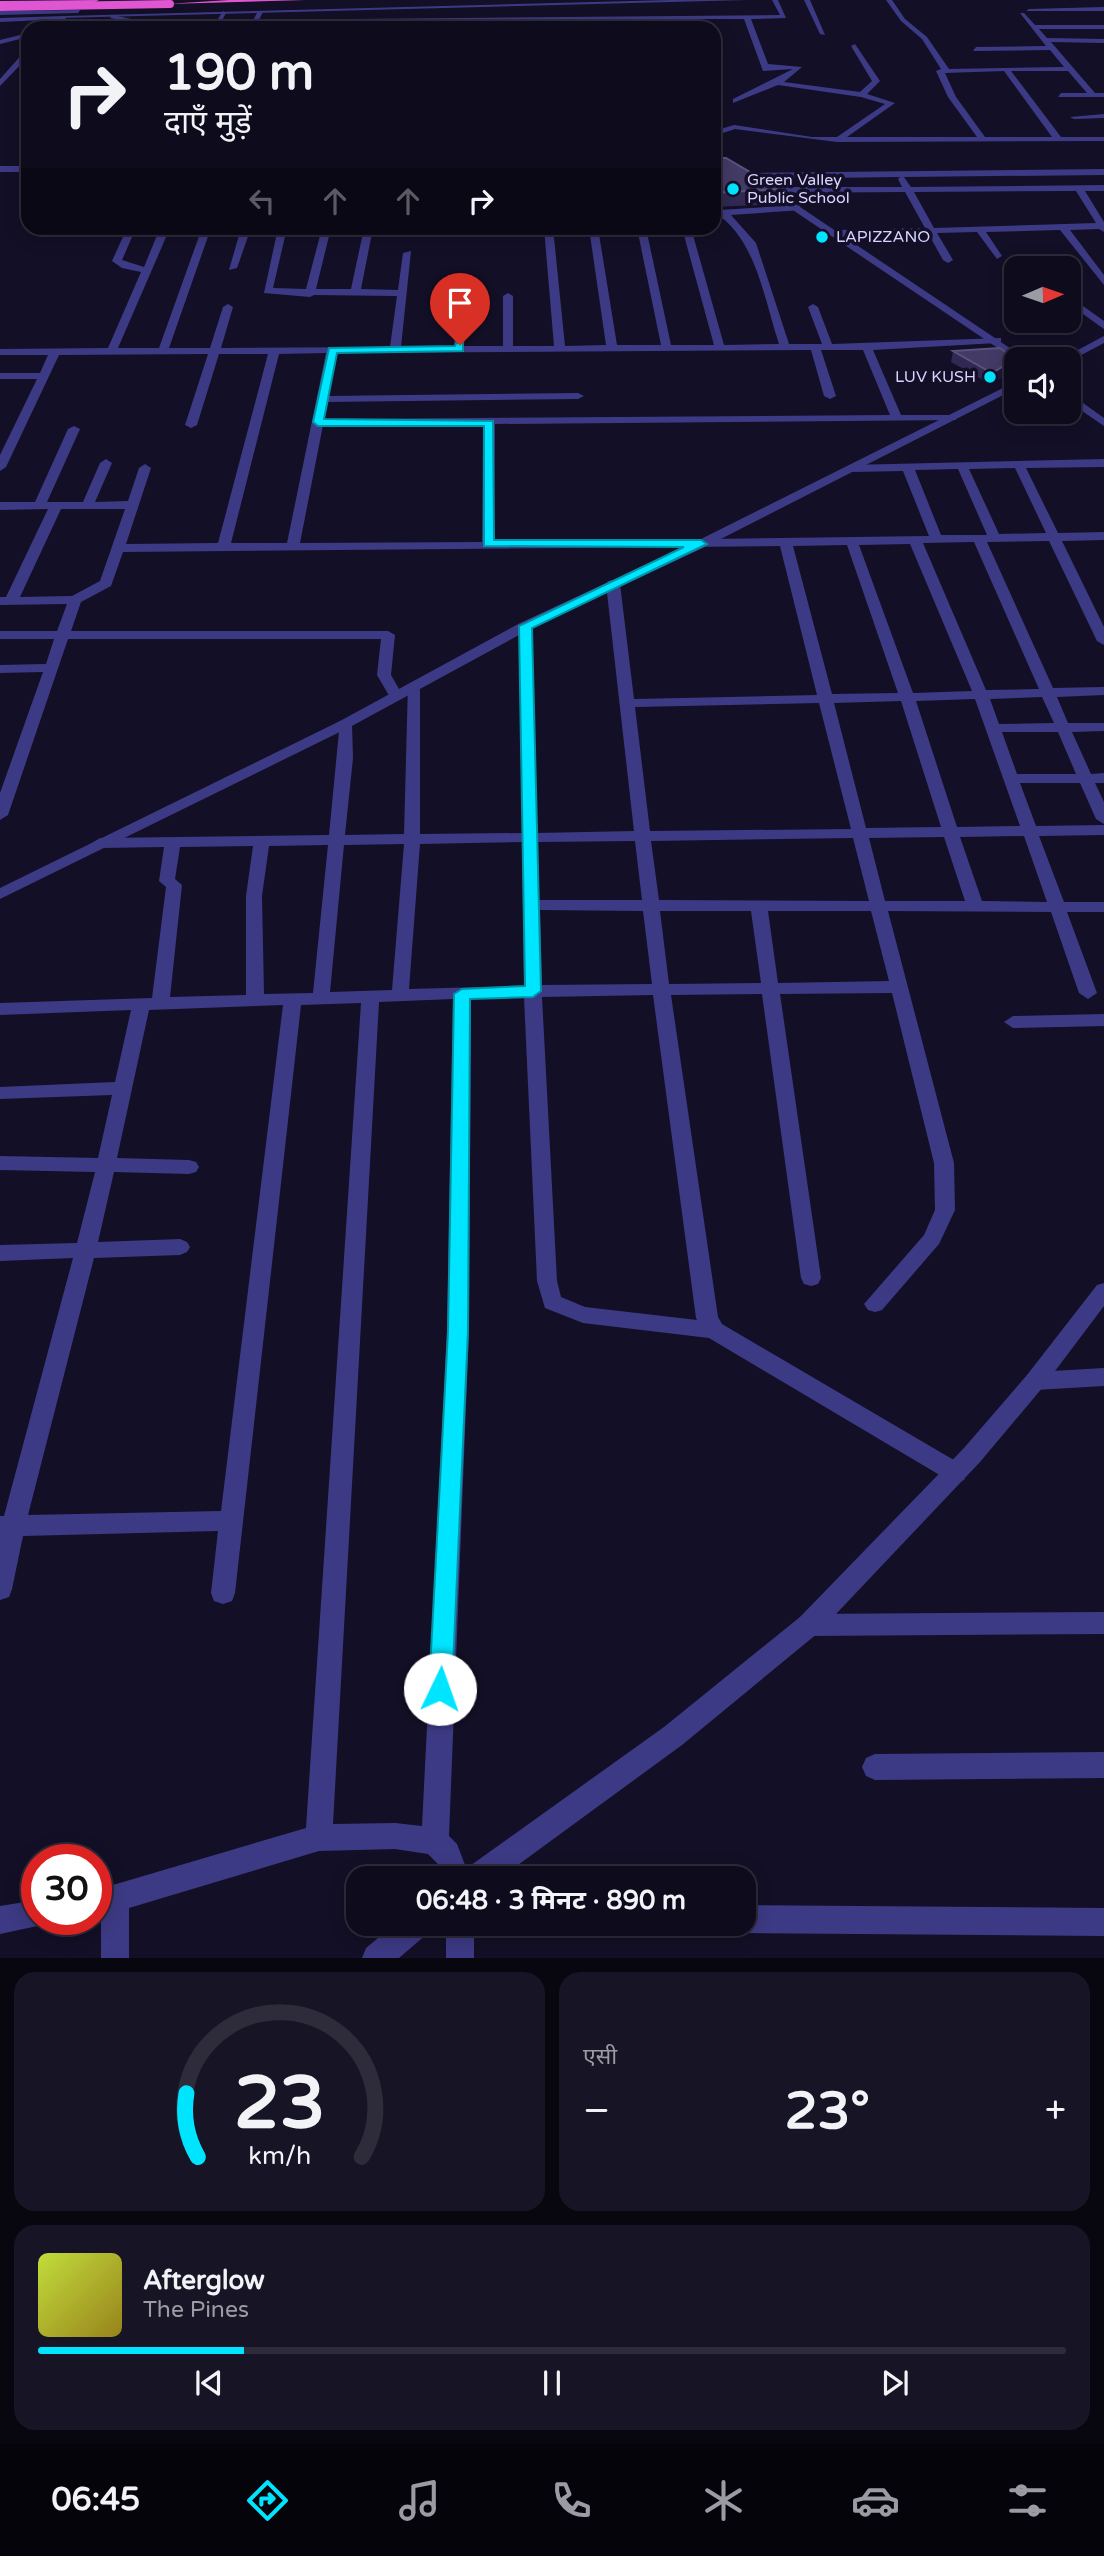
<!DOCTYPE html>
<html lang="hi">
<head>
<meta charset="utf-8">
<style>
	:root { --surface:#0e0b1c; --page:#171425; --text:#f1f3f6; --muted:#9b9ba3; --line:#2e2b3b; --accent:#00e5ff }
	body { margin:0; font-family:"Varela Round","Noto Sans Devanagari",sans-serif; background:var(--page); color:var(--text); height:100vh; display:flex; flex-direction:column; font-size:26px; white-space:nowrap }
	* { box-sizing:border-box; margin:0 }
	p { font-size:23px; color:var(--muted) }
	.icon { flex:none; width:38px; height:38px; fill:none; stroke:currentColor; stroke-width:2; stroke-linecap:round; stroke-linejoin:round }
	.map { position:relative; height:1958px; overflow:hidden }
	.sheet { display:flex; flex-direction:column; gap:14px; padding:14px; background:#08060f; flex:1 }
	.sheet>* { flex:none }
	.hud { position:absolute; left:21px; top:21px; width:700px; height:214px; border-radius:21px; box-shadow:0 4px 18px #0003,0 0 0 2px var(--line); background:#0e0b1c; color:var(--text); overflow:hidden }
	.needle { width:46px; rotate:88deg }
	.controls { position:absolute; left:1004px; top:256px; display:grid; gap:14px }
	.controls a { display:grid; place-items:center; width:77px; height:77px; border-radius:14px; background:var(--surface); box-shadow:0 4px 18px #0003,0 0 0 2px var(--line); font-size:35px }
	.speed { position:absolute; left:21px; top:1844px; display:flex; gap:14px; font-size:35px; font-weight:700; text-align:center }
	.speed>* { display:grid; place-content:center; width:91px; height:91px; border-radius:50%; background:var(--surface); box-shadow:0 4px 18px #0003,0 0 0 2px var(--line); line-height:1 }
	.speed .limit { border:10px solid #d22; background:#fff; color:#111 }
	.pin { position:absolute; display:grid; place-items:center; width:60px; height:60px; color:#fff; margin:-72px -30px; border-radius:50% 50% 50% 0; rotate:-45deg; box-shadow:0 0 7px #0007 }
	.pin .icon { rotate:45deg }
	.me { position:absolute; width:77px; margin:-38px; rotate:3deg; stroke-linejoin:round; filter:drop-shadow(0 0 5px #0008) }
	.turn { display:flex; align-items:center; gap:24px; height:147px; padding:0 28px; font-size:32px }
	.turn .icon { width:91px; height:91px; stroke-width:2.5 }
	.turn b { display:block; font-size:49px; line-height:60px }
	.lanes { display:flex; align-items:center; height:66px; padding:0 28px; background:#0003; justify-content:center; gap:35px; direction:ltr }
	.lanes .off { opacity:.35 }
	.big { font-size:52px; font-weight:700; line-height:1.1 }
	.sheet .card { flex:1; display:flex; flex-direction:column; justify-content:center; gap:10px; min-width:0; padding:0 24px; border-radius:21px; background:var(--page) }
	.sheet .dial { align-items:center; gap:0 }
	.dial svg { height:182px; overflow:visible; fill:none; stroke:var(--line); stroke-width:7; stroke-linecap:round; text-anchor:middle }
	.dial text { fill:var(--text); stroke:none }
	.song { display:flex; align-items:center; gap:21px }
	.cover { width:84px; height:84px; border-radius:10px; background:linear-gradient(135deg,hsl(70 70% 55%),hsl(50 70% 35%)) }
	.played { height:7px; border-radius:4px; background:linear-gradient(90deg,var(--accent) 20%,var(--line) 20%) }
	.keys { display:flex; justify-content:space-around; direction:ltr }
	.heat { display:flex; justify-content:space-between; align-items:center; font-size:38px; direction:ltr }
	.sheet .tiles { flex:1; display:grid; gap:14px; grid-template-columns:1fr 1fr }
	.card:last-child { grid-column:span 2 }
	.trip { position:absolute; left:346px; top:1866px; width:410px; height:70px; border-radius:21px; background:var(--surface); box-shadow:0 4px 18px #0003,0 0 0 2px var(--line); font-weight:700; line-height:70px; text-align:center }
	.dock { display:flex; height:112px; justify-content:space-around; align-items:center; background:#06040b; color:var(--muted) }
	.dock .icon { width:49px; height:49px }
	.dock .selected { color:var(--accent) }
	.dock b { font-size:32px; color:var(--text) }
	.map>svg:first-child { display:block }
</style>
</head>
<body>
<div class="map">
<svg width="1104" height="1958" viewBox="0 0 1104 1958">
	<rect width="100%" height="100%" fill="#130f26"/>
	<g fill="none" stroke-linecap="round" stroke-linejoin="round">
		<!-- minor -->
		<g fill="#3d3a85" fill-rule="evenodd">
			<path d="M772,0H778L786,18L751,19L768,64L802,67L784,82L860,92L872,81L851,46L855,44L880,81L867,94L895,103L847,137H977L948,97L936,71L941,69L922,39L901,21L886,0H892L905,19L927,37L949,69L1064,67L1050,50L973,51L976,47L1046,46L1020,13H1024L1035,25H1104V29H1039L1047,38L1104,39V43L1051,42L1095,93H1104V97H1058L1061,93H1087L1068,71H1011L1061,137H1104V141L837,142L735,129L714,136V131L734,125L812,137H837L885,104L861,97L778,85L733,103V99L793,69L763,71L744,19H353L780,15ZM1004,71L1052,137H985L956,97L945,73Z"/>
			<polygon points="804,0 810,0 825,35 820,34"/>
			<polygon points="1104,7 1104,11 1026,11 1029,9"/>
			<polygon points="223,11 226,13 218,28 212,28"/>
			<polygon points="258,11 263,12 255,28 249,28"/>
			<polygon points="112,15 165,26 168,28 110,18"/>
			<polygon points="64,16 66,19 0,22 0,18"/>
			<polygon points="1104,114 1104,118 1074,119 1070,117"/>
			<rect x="0" y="166" width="28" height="6"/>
			<path d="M1104,169V175L904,177L911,187L1104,185V191H1085L1104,222V232L1099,229L1070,230L1104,275V285L1060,230L986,232L1002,256L997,259L977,232L937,233L953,260L948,263L943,260L928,233L838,236L833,233L838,230L925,228L905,192L770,193L766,190L770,187H902L898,179L900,177L747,179L743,176L747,173ZM1076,191L1096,223L934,228L914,192Z"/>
			<path d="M799,205L802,210L731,215L756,243L789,344H822L808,307L813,304L818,307L832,344L1001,338V342L997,343L873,350L901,415H952L956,416V420L495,424L494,542L929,536L903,471L853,472L847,468L849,465L1104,459V467L1026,468L1058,533L1104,532V540L1062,541L1104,627V645L1097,641L1049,541L987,542L1053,688L1104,687V695L1057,697L1068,723H1104V731L1072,732L1091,774L1104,773V783H1095L1104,802V824L1096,819L1080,783H1020L1036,826L1104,825V835L1039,836L1064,902H1104V912H1067L1097,993L1088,999L1079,993L1051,912L888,911L954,1163L955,1210L939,1244L882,1310L875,1312L868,1310L864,1304L924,1235L935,1210L934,1163L892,993L780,994L821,1278L818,1284L811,1286L804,1284L801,1278L762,994L671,995L718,1317L722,1324L964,1466L967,1473L964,1480L956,1483L948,1480L709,1338L583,1323L545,1308L537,1281L524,997L471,999L469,1331L449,1836L457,1844L470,1878H442L437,1863L428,1854L395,1849L319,1851L129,1908V1958H101V1916L96,1918V1890L306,1828L361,1003L301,1005L235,1593L232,1601L223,1604L214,1601L211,1593L218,1531L23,1536L12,1589L9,1597L0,1600V1516H4L73,1258L0,1261V1245L77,1243L95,1172L0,1170V1156L98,1158L112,1095L0,1099V1087L115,1082L131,1010L0,1015V1003L152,998L166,887L159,881L164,847L100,848L92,843L100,838L329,835L340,721H350L352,724L353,758L345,835L404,834L408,684L413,683L420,687V834L522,833L520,623L525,622L532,626L537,833L634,831L606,584L608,581L613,580L620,584L634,699L817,695L780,546L123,552L111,586L81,602L71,631H388L395,635L391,675L403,696L396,700L391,699L377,675L381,639H68L8,815L0,820V793L43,672L0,673V665L46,664L54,639H0V631H57L67,604L0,605V597H6L48,509L0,510V502H35L68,429L74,426L80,429L47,502H83L100,463L106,459L112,463L95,502L128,501L139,468L145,464L151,468L126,544L218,543L268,354H219L197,425L191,428L185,425L208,354L59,355L6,467L0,471V455L37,379H0V373H40L48,355H0V349L108,348L141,272L122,268L112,261L127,228H136L122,260L144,267L160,228H170L118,348H159L202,228H211L169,348H210L223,307L228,304L233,307L221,348L390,347L397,296L314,295L310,297L264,293L278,228H287L273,288L306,289L322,228H331L316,289H351L364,228H373L361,289L398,290L403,253L411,251L401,347L454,346L457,300L462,297L467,300L464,346H503V296L508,293L513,296V346H554L544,228H553L565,346L606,345L589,228H598L617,345H661L637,228H646L671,345H714L682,228H691L724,345L779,344C764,299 756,238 715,213L719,210ZM811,350L824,396L830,399L836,396L821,350H863L890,415L324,419L327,402L578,399L584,396L578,393L328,396L337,353ZM326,353L287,543H231L279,354ZM483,424L482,542L300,543L323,425ZM1015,468L1046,533L999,534L969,469ZM958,469L987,535H941L915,470ZM61,509H125L100,581L72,596L20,597ZM974,542L1039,689L986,690L923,543ZM910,544L972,691L913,693L859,545ZM847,545L898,693L832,694L793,546ZM1042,697L1054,723L999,724L990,699ZM975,699L1020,826L957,827L916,701ZM901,701L941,827L866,828L834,703ZM819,703L851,829L650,831L635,707ZM1002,732H1058L1076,774H1017ZM1024,836L1047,902L982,901L960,837ZM944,837L965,901H885L869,838ZM853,838L869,901L659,900L651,841ZM635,841L642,900H539L538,842ZM522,842L524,986L409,989L420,844ZM404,844L392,990L330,992L344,845ZM328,845L313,993L264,994L262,896L269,846ZM253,846L246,896V995L170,997L182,885L175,879L180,847ZM540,910L643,911L652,984L542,985ZM660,911H751L761,983L669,984ZM768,911H871L889,981L778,983ZM653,995L696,1318L697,1320L585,1307L561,1297L557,1281L542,997ZM453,999L447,1331L422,1826L395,1823L333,1824L379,1002ZM283,1005L221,1511L28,1515L94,1258L180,1255L187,1252L190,1247L187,1242L180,1239L98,1242L114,1172L189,1174L196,1172L199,1167L196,1162L189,1160L117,1158L149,1010Z"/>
			<polygon points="241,228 251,228 237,268 229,270"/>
			<polygon points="1069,296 1104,321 1104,329 1069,304"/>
			<polygon points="1104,1014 1104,1026 1013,1028 1004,1022 1013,1016"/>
			<polygon points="1104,1368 1104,1386 1035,1390 1027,1387 1024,1381 1027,1375 1035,1372"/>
			<polygon points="1104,1612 1104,1634 809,1636 800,1633 797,1625 800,1617 809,1614"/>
			<polygon points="1104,1752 1104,1778 875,1780 866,1776 862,1767 866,1758 875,1754"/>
			<polygon points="37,1900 37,1920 49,1920 47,1924 0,1934 0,1906"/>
			<polygon points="744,1905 1104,1908 1104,1936 744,1933 734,1929 732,1923 744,1923"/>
			<rect x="446" y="1923" width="28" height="35"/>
		</g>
		<!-- tertiary -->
		<g fill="#3d3a85" fill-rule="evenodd">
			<polygon points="669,0 747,0 61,18 64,16"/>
			<polygon points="80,10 78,13 0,15 0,11"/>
			<polygon points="28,33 28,37 0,44 0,40"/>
			<polygon points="25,51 28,51 28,57 0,86 0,79"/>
			<polygon points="757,182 763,182 1026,359 1017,361 757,186"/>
			<polygon points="1104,336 1104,343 1070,361 1069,359 1061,359"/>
			<polygon points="1017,381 1017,388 705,547 530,629 350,727 0,899 0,888 340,721 520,623 697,541"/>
			<polygon points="1069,393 1104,418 1104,426 1069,402"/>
			<polygon points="1104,1283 1104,1306 1043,1387 980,1462 818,1633 682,1745 500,1878 463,1878 467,1868 664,1727 800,1617 964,1448 1027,1375 1097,1285"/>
			<polygon points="396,1923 432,1923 428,1933 399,1958 362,1958 366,1948"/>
		</g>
		<!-- trunk -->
		<g fill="#e055d1" fill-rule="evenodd">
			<polygon points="99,0 95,2 0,5 0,1"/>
			<polygon points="229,0 305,0 166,4"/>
		</g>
		<!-- trunk-bridge -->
		<polyline stroke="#e055d1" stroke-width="8" points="0,7 170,4"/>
	</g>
	<!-- wall -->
	<g fill="#312854">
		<polygon points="714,158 779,189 778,204 714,207"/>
		<polygon points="953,351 1015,359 1014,371 990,384 951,362"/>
	</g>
	<!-- shaded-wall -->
	<polygon fill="#1d163a" points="1015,359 1014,371 990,384 992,373"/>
	<!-- building -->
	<g fill="#433a66" stroke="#5a527e" stroke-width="2">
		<polygon points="714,158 726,158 779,189 714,193"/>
		<polygon points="1000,348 1015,359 992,373 953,351"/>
	</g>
	<!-- route -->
	<polygon fill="#00e5ff" stroke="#0095a6" stroke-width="2" points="456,343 463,343 463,351 337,353 324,419 493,421 494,540 701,540 707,544 532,628 541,991 533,997 470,999 468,1331 452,1689 449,1697 440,1700 432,1697 429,1689 448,1331 454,994 462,989 525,986 519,626 684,547 484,546 484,426 318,426 313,422 329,348 455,346"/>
	<!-- markers -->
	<g fill="#00e5ff" stroke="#130f26" stroke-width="2.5">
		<circle cx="733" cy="189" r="7"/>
		<circle cx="822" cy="237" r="7"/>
		<circle cx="990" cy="377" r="7"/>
	</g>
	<g text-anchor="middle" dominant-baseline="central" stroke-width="7" stroke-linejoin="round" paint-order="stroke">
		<!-- far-poi labels -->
		<g font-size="16" fill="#d9d4ff" stroke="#130f26" text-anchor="start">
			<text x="747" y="180">Green Valley<tspan x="747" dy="18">Public School</tspan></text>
			<text x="836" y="237">LAPIZZANO</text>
			<text x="976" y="377" text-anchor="end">LUV KUSH</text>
		</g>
	</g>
</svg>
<div class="controls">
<a><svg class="needle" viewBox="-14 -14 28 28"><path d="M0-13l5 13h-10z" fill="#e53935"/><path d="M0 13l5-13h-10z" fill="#9b9ba3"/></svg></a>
<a><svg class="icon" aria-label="sound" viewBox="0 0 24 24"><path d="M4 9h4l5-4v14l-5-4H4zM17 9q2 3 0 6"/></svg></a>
</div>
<div class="speed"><div class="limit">30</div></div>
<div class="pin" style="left:460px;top:345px;background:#d93025"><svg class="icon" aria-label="arrive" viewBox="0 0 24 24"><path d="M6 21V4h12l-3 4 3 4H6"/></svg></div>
<svg class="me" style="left:440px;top:1689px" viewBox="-20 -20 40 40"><circle r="19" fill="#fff"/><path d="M0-13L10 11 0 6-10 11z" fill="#00e5ff"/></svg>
<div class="trip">06:48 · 3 मिनट · 890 m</div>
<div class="hud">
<div class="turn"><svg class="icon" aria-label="right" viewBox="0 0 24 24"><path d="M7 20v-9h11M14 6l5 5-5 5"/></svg><div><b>190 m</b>दाएँ मुड़ें</div></div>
<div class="lanes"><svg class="icon off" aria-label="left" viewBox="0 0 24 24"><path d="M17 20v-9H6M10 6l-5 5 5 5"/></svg><svg class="icon off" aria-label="ahead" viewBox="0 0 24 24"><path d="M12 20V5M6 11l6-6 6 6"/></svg><svg class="icon off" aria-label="ahead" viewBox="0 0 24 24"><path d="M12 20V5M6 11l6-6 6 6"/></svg><svg class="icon" aria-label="right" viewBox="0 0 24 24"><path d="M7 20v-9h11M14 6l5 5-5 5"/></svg></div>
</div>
</div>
<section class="sheet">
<div class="tiles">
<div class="card dial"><svg viewBox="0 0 100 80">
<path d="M14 69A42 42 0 1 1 86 69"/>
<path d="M14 69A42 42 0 0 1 9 41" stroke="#00e5ff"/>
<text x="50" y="56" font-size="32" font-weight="700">23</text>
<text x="50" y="72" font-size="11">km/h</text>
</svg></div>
<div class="card"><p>एसी</p>
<div class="heat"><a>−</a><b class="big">23°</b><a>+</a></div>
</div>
<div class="card">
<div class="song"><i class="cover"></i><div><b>Afterglow</b><p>The Pines</p></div></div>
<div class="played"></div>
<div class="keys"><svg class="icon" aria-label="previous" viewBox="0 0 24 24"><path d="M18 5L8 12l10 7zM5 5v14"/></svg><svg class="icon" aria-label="pause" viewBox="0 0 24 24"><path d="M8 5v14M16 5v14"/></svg><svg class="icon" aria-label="next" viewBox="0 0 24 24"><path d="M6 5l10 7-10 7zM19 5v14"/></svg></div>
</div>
</div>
</section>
<nav class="dock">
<b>06:45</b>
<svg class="icon selected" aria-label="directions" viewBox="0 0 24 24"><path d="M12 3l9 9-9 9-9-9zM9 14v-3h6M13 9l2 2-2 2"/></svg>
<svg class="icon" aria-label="music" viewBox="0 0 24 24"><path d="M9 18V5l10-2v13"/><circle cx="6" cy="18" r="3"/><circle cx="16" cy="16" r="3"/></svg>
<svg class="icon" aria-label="phone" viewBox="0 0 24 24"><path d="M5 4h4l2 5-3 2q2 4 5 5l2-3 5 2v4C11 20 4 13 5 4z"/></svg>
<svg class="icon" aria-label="climate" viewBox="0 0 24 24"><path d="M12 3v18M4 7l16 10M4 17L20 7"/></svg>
<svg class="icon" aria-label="car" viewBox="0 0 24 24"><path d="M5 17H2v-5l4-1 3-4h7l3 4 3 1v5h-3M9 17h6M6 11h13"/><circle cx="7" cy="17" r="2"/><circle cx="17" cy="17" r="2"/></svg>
<svg class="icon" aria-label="filters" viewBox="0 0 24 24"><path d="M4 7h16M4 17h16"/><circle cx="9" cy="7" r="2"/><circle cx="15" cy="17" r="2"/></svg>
</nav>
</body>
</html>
